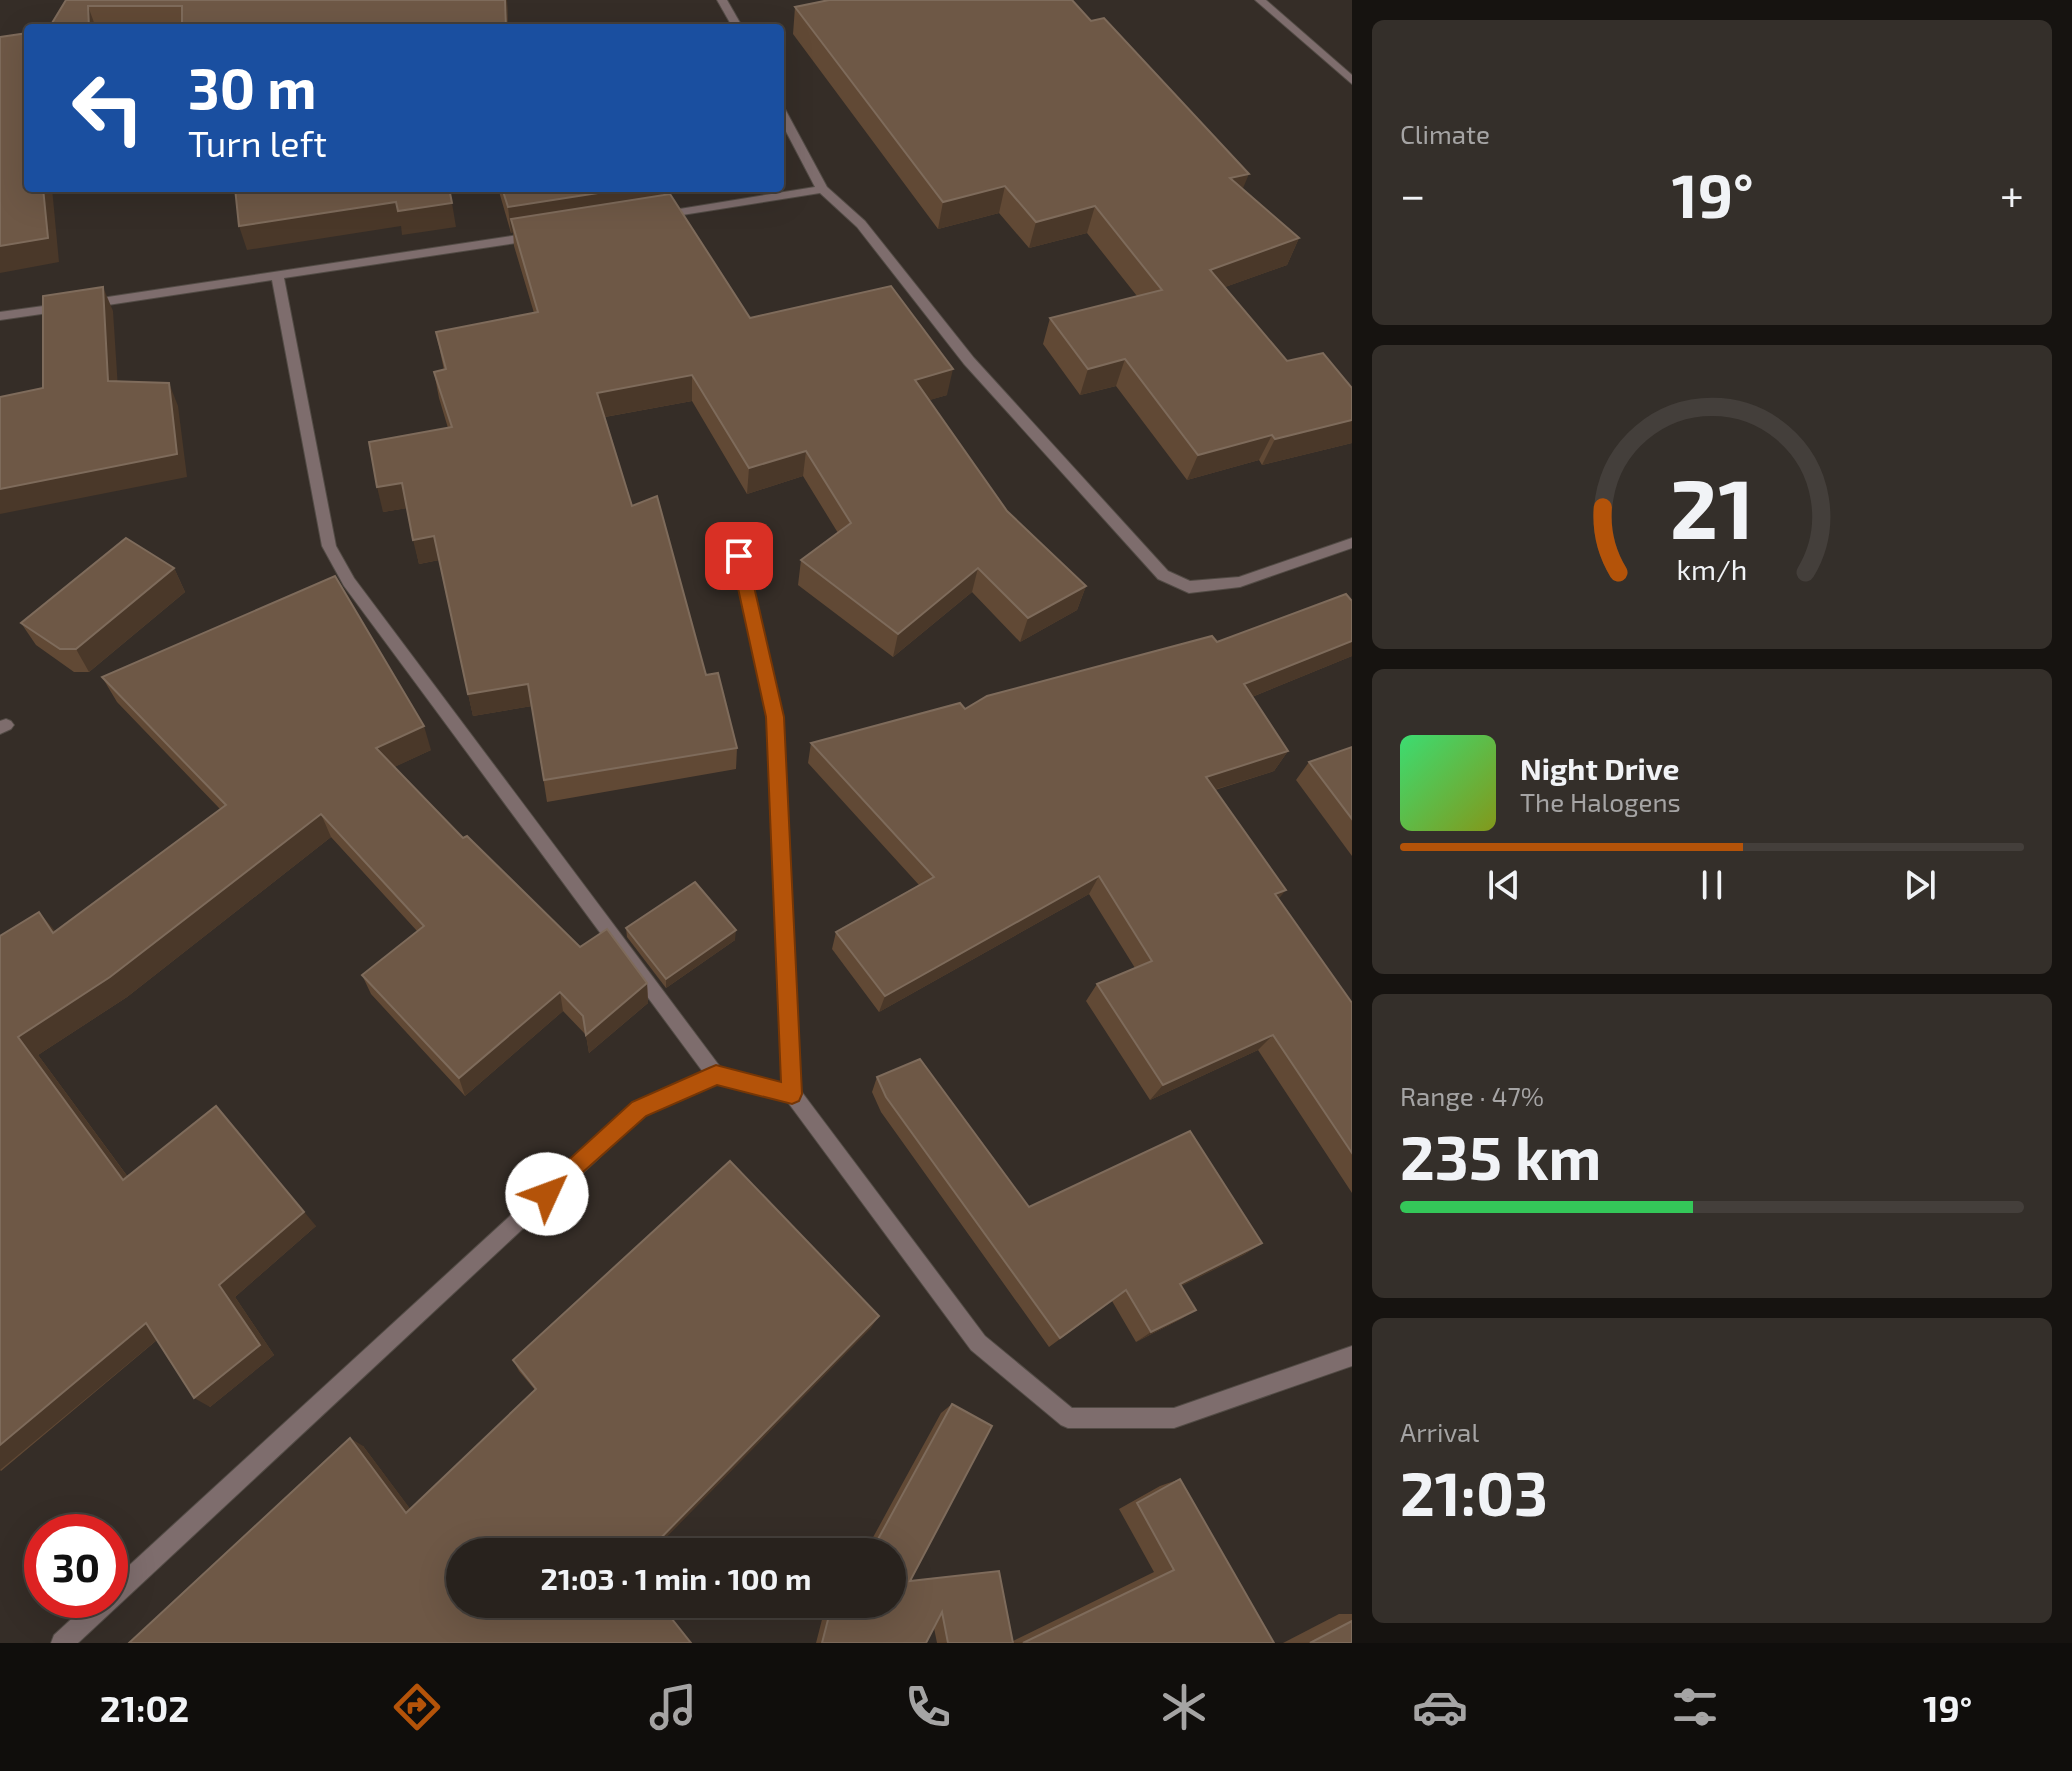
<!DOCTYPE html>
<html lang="en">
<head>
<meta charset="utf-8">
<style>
	:root { --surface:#28221d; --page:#342f2a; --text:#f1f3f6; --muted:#a5a4a4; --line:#443f3b; --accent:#b45309 }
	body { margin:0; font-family:"Exo 2",sans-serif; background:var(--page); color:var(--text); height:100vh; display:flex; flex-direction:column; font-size:30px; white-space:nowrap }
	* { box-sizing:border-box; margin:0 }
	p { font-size:26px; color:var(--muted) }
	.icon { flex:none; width:44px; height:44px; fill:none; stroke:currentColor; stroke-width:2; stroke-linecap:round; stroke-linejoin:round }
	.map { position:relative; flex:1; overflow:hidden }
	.details { display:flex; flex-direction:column; gap:20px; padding:20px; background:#161310; width:720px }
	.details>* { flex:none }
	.banner { position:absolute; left:24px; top:24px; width:760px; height:168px; border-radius:8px; box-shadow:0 8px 32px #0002,0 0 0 2px var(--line); background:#1a4fa0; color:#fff; overflow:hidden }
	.speed { position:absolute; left:24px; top:1514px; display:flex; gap:16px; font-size:40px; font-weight:700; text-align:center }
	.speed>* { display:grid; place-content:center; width:104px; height:104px; border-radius:50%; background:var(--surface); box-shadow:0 8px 32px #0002,0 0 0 2px var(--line); line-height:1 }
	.speed .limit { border:12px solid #d22; background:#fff; color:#111 }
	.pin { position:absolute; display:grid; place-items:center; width:68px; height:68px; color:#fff; margin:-34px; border-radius:16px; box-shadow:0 4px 12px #0006 }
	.me { position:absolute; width:88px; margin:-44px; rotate:47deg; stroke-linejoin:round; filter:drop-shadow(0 0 6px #0008) }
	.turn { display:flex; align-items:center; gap:28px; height:168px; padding:0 32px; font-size:36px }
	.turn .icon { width:104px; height:104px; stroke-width:2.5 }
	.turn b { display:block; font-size:56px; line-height:68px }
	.big { font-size:60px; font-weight:700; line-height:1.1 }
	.details .tile { flex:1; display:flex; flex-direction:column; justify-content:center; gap:12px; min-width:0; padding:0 28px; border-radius:12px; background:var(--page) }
	.details .dial { align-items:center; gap:0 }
	.dial svg { height:208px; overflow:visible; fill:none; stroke:var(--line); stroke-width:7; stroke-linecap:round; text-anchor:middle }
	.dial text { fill:var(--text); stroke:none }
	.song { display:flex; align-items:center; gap:24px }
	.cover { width:96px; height:96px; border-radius:12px; background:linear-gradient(135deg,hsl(140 70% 55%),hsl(70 70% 35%)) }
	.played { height:8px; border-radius:4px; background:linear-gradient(90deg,var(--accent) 55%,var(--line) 55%) }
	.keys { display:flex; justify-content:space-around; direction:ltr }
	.heat { display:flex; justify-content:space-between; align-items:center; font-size:44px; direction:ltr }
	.charge { height:12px; border-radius:6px; background:linear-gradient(90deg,#34c759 47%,var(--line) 0) }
	.trip { position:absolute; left:446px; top:1538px; width:460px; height:80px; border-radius:40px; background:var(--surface); box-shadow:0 8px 32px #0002,0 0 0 2px var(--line); font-weight:700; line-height:80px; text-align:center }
	.tab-bar { display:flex; height:128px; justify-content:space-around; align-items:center; background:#100e0c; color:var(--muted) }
	.tab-bar .icon { width:56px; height:56px }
	.tab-bar .active { color:var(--accent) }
	.tab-bar b { font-size:36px; color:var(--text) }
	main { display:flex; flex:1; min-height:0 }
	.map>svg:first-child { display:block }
</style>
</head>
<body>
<main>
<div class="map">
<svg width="1352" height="1643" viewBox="0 0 1352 1643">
	<rect width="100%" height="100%" fill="#352d27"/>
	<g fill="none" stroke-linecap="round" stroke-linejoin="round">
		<!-- street casing -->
		<g stroke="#524b45" stroke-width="2">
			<g id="street">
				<polygon points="717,0 727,0 743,28 733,28"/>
				<polygon points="1255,0 1266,0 1352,75 1352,84"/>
				<polygon points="780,106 785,109 827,187 865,221 974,358 1168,571 1190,581 1239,577 1352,538 1352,548 1240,587 1189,593 1158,579 964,364 857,227 820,193 657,219 655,216 661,212 815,187 780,120"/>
				<polygon points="532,233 536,234 536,240 284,278 336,546 354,578 721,1068 783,1083 767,717 732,556 734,552 744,552 783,717 801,1091 985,1336 1072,1408 1174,1408 1352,1346 1352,1366 1174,1428 1068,1428 1061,1425 971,1350 787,1101 716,1084 645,1115 78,1643 51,1643 54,1635 92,1600 110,1600 110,1583 633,1103 703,1072 344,586 322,546 272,280 88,308 82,304 88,300"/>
				<polygon points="65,303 69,304 69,310 0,320 0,312"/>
				<polygon points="6,719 11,721 14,725 11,729 0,734 0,721"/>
			</g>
		</g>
		<!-- street -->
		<use href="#street" fill="#7e6d6d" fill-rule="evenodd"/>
	</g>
	<!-- wall -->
	<g fill="#614935">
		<polygon points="66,0 507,0 508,28 49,28"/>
		<polygon points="795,7 1243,189 1299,238 1287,265 1225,287 1287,361 1352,388 1352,443 1262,465 1259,460 1187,480 1116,386 1080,395 1043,344 1050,318 1137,296 1087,233 1029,248 999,213 938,229 793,34"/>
		<polygon points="498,188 677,188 662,191 662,195 750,318 947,395 929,400 1007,511 1086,586 1077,610 1020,642 972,592 893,657 798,585 801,560 838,533 803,476 747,494 692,401 605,417 632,506 737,748 736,769 547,802 532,706 473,716 439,560 419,564 407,508 383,512 448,428 439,398 434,372 444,370 436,332 534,313 514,246 513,232 511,233"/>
		<polygon points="174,568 185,592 89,672 74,672 36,645 21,623"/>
		<polygon points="1352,601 1352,656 1252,697 1288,751 1274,771 1215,790 1278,899 1352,1003 1352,1193 1258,1050 1150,1100 1086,1001 1097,984 1135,968 1089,894 879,1012 832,949 836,932 919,885 808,763 811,743 965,709 1217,642"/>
		<polygon points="102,677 431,750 394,767 463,838 580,947 647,983 648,1003 589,1053 586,1035 563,1011 465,1096 371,994 362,975 417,931 331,837 127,997 38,1055 128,1177 316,1226 235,1297 274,1355 210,1407 157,1340 1,1471 0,1470 0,936 56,931 220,809 117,702"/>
		<polygon points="1352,747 1352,856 1296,780 1309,762"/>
		<polygon points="626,928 735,940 666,988 627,937"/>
		<polygon points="877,1077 1029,1207 1262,1243 1245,1254 1181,1286 1196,1310 1181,1319 1136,1342 1112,1301 1049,1347 881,1112 872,1092"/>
		<polygon points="871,1328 129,1643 363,1446 410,1509 535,1390 519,1371 513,1360"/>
		<polygon points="952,1404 910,1581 1013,1641 1154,1572 1119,1509 1160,1486 1180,1479 1274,1643 937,1643 934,1628 926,1643 816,1643 826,1604 892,1604 892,1552 865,1552 941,1413"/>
		<polygon points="1339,1614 1352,1614 1352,1643 1283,1643"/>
	</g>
	<!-- shaded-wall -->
	<g fill="#4a3829">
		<polygon points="505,0 507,0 508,28 506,28"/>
		<polygon points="88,6 96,28 89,28"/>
		<polygon points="1249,174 1238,200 1230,178"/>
		<polygon points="1005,186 999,213 938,229 943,202"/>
		<polygon points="43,188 52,188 59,262 0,273 0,246"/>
		<polygon points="630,188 677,188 662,191 662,208 511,219 513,232 511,233 508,207"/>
		<polygon points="396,202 452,203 456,227 402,235 401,226 247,250 239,226"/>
		<polygon points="1095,206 1087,233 1029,248 1036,222"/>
		<polygon points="1299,238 1287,265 1200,296 1210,270"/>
		<polygon points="103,287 113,311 119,404 108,381"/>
		<polygon points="1125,359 1116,386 1080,395 1088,369"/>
		<polygon points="953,369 947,395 910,406 915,380"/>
		<polygon points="692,375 692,401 599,418 597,393"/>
		<polygon points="169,383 178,406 187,477 0,514 0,489"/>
		<polygon points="1352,420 1352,443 1262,465 1275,439"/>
		<polygon points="1272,435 1259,460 1187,480 1198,455"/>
		<polygon points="806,451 803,476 747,494 749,468"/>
		<polygon points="402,483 408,508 383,512 377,487"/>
		<polygon points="434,536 439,560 419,564 413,540"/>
		<polygon points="174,568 185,592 89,672 76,649"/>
		<polygon points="978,568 972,592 893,657 898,634"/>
		<polygon points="1086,586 1077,610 1020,642 1028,618"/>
		<polygon points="1352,641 1352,656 1232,705 1244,684"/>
		<polygon points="528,684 532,706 473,716 468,694"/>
		<polygon points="424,726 431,750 384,772 376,748"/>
		<polygon points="1288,751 1274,771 1194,796 1206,777"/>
		<polygon points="321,814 331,837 127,997 38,1055 141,1195 123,1180 18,1037"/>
		<polygon points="1099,876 1089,894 879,1012 885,996"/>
		<polygon points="1286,890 1271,908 1275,894"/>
		<polygon points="39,912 57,933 53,933"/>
		<polygon points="736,930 735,940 666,988 666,979"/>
		<polygon points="647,983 648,1003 589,1053 586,1035"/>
		<polygon points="560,992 563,1011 465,1096 459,1078"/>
		<polygon points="1273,1035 1258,1050 1150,1100 1163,1085"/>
		<polygon points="216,1106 316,1226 235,1297 274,1355 210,1407 194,1398 219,1285"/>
		<polygon points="1262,1243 1245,1254 1165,1294 1180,1284"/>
		<polygon points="1196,1310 1181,1319 1136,1342 1151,1332"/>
		<polygon points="879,1316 871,1328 652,1552 647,1552"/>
		<polygon points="146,1323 164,1334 0,1470 0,1445"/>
		<polygon points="350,1438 363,1446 417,1518 406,1513"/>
	</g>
	<!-- building -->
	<g fill="#6e5846" stroke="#7e6b5b" stroke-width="2">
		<polygon points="66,0 505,0 506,28 182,28 182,6 88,6 89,28 49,28"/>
		<polygon points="829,0 1072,0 1091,21 1104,18 1249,174 1230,178 1299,238 1210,270 1287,361 1323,353 1352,388 1352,420 1275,439 1272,435 1198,455 1125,359 1088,369 1050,318 1162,290 1095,206 1036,222 1005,186 943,202 795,7"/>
		<polygon points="28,33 28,188 43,188 48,238 0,246 0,37"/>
		<polygon points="235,188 449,188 452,203 398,211 396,202 239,226"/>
		<polygon points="502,188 630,188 508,207"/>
		<polygon points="670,194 750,318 891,286 953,369 915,380 1007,511 1086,586 1028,618 978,568 898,634 801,560 851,523 806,451 749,468 692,375 597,393 632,506 657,496 706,675 718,673 737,748 544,780 528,684 468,694 434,536 413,540 402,483 377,487 369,442 452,427 434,372 446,369 436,332 538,312 511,219"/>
		<polygon points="103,287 108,381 169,383 177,454 0,489 0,397 43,388 43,296"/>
		<polygon points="126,538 174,568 76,649 60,649 21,623"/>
		<polygon points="335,576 424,726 376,748 463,838 467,836 580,947 607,929 647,983 586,1035 583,1016 560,992 459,1078 362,975 424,926 321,814 110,977 18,1037 123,1180 216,1106 304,1212 219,1285 260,1345 194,1398 146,1323 0,1445 0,936 39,912 53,933 226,805 102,677"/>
		<polygon points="1346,594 1352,601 1352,641 1244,684 1288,751 1206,777 1286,890 1275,894 1352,1003 1352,1153 1273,1035 1163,1085 1097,984 1152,961 1099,876 885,996 836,932 934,877 811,743 960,703 965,709 987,696 1212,636 1217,642"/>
		<polygon points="1352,747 1352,819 1309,762"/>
		<polygon points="695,882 736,930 666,979 626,928"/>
		<polygon points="920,1059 1029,1207 1190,1131 1262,1243 1180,1284 1196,1310 1151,1332 1126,1290 1060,1338 886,1097 877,1077"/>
		<polygon points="730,1161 879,1316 647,1552 460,1552 460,1604 660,1604 691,1643 129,1643 350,1438 406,1513 536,1389 513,1360"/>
		<polygon points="952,1404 992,1426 910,1581 999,1571 1013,1643 948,1643 942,1612 926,1643 822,1643 832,1604 892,1604 892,1552 871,1552"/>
		<polygon points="1180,1479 1274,1643 1023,1643 1174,1570 1137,1503"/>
		<polygon points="1352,1621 1352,1643 1310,1643"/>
	</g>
	<!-- route -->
	<polygon fill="#b45309" stroke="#753606" stroke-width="2" points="739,550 747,556 784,717 802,1094 799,1101 792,1104 717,1085 646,1116 547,1204 540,1201 536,1194 540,1186 632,1102 709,1068 716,1065 781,1082 766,717 731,556"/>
</svg>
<div class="speed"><div class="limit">30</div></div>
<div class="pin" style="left:739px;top:556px;background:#d93025"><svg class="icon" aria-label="arrive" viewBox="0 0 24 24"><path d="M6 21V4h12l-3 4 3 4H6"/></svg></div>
<svg class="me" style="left:547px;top:1194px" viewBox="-20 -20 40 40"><circle r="19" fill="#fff"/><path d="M0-13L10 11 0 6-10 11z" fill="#b45309"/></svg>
<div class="trip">21:03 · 1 min · 100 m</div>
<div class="banner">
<div class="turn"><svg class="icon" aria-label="left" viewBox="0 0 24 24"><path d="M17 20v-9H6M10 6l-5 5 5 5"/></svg><div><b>30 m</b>Turn left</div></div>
</div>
</div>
<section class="details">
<div class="tile"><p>Climate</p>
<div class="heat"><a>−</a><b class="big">19°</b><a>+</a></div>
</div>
<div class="tile dial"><svg viewBox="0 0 100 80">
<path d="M14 69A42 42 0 1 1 86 69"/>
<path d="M14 69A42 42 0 0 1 8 44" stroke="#b45309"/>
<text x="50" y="56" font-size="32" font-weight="700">21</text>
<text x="50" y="72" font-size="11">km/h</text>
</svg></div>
<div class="tile">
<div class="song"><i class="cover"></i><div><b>Night Drive</b><p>The Halogens</p></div></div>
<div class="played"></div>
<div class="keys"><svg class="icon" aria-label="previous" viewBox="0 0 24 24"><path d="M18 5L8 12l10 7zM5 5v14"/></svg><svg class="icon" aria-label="pause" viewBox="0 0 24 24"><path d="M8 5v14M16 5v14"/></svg><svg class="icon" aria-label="next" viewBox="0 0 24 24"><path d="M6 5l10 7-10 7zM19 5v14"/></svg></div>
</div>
<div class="tile"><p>Range · 47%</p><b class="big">235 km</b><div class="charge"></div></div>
<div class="tile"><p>Arrival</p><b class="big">21:03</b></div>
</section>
</main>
<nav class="tab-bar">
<b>21:02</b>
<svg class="icon active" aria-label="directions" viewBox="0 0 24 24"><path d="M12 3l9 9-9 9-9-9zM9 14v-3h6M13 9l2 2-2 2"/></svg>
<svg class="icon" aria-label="music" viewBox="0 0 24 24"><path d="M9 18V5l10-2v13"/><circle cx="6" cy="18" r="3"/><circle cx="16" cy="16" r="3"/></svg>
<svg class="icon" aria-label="phone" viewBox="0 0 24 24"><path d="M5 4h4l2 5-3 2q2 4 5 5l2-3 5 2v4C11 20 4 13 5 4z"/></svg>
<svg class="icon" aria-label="climate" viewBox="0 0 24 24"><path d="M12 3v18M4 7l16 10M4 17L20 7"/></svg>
<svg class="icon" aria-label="car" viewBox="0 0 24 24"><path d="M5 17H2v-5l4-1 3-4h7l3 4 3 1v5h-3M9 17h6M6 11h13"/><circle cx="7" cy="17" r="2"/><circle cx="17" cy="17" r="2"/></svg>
<svg class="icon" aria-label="filters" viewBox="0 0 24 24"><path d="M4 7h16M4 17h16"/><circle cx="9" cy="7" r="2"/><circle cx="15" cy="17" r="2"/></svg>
<b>19°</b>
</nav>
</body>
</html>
